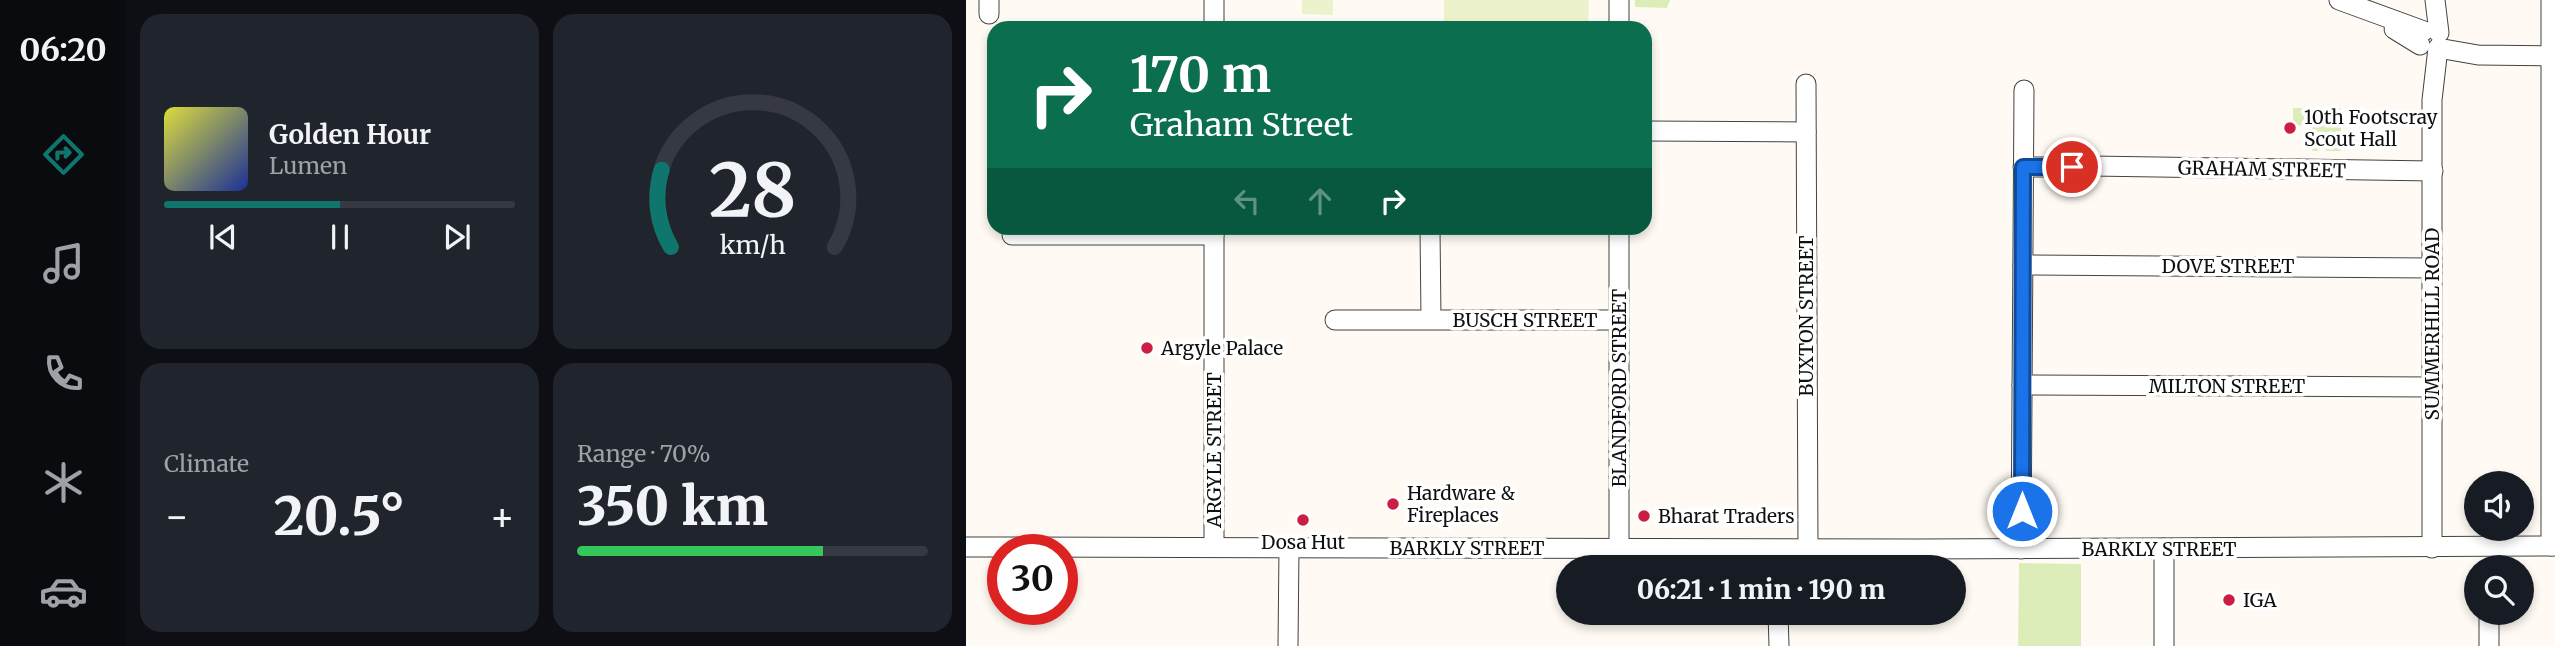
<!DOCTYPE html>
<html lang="en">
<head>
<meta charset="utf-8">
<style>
	:root { --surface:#171b24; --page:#20242c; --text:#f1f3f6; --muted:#9ea1a6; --line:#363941; --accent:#0f766e }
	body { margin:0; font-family:Merriweather,serif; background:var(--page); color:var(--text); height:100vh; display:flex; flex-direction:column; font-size:26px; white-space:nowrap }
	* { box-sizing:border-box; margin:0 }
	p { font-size:23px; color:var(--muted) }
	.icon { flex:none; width:38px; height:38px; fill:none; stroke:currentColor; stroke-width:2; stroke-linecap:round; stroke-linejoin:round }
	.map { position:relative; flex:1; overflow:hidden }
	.details { display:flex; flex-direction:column; gap:14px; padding:14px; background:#0d0f14; width:840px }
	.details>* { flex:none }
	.banner { position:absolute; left:21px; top:21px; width:665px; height:214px; border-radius:21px; box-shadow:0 4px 10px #0003; background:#0b6e4f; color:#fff; overflow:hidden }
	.controls { position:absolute; left:1498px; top:471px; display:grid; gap:14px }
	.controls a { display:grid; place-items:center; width:70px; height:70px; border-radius:50%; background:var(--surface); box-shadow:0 4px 10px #0003; font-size:35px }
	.speed { position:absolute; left:21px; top:534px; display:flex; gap:14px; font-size:35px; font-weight:700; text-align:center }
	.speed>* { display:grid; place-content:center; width:91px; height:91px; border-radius:50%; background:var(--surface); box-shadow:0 4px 10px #0003; line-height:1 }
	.speed .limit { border:10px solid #d22; background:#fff; color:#111 }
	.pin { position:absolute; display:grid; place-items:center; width:60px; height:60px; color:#fff; margin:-30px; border:4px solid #fff; border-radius:50%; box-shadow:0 2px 7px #0007 }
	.me { position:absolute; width:77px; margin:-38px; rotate:0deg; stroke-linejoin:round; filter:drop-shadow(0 0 5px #0008) }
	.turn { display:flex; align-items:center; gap:24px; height:147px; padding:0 28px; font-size:32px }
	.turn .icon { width:91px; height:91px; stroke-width:2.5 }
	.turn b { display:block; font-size:49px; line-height:60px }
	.lanes { display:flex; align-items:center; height:66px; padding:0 28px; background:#0003; justify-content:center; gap:35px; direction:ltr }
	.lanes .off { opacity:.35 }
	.big { font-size:52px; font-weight:800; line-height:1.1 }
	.details .tile { flex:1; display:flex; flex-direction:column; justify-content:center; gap:10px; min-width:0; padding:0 24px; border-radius:21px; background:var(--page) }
	.details .dial { align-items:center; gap:0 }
	.dial svg { height:182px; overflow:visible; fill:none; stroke:var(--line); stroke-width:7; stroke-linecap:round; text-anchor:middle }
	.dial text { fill:var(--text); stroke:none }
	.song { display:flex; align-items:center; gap:21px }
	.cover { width:84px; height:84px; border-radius:10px; background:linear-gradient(135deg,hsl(60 70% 55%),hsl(230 70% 35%)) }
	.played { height:7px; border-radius:4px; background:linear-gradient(90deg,var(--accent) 50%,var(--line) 50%) }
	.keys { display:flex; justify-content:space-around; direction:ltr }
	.heat { display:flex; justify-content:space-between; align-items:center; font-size:38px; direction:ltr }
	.charge { height:10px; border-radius:5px; background:linear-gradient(90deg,#34c759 70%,var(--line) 0) }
	.details .tiles { flex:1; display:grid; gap:14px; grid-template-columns:repeat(2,1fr) }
	.trip { position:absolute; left:590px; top:555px; width:410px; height:70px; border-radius:35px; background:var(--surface); box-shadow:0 4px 10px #0003; font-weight:800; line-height:70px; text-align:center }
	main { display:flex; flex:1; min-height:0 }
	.dock { display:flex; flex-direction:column; width:126px; justify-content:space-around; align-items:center; background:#090b0e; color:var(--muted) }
	.dock .icon { width:49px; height:49px }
	.dock .selected { color:var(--accent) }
	.dock b { font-size:32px; color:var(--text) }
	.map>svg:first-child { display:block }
</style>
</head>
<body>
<main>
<nav class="dock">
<b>06:20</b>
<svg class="icon selected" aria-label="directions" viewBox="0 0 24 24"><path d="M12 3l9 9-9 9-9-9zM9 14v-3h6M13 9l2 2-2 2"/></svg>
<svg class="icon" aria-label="music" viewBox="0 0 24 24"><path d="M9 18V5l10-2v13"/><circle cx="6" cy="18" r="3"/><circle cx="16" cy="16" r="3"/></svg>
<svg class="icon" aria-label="phone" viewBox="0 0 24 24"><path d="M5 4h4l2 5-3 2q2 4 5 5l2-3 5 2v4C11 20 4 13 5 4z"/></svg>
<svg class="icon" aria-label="climate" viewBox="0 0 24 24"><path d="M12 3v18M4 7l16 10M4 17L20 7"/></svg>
<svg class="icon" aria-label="car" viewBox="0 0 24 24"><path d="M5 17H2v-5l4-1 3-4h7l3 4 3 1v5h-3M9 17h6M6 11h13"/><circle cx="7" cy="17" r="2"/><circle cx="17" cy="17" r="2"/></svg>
</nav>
<section class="details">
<div class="tiles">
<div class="tile">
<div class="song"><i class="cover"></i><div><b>Golden Hour</b><p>Lumen</p></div></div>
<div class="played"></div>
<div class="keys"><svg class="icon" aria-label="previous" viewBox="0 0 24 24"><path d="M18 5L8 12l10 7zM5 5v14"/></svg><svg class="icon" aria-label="pause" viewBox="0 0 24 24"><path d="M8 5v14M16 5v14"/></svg><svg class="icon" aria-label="next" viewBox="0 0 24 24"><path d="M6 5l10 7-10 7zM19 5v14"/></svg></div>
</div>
<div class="tile dial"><svg viewBox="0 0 100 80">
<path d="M14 69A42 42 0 1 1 86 69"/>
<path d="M14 69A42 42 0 0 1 10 35" stroke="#0f766e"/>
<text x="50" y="56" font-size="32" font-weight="700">28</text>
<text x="50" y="72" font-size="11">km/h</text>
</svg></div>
<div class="tile"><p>Climate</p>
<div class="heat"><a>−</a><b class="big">20.5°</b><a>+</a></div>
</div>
<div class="tile"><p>Range · 70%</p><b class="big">350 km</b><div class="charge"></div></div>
</div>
</section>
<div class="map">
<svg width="1589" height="646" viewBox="0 0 1589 646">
	<rect width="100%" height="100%" fill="#fffbf4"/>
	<!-- green -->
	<g fill="#ddedba">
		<polygon points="669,0 704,0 701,8 669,7"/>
		<polygon points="1327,108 1375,108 1375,151 1360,151 1360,136 1352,136 1352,151 1346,151 1346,126 1327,125"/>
		<polygon points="1053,563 1115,564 1115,646 1052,646"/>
	</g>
	<!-- pitch -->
	<g fill="#ecf3cc">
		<polygon points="336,0 367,0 367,15 336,14"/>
		<polygon points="478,0 623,0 622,28 478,28"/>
	</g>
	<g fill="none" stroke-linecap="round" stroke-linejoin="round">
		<!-- minor casing -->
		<g stroke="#434343" stroke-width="21">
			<g id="minor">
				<polyline points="23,0 23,14"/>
				<polyline points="248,0 248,28"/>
				<polyline points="1373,0 1458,31"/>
				<polyline points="1469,0 1473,33"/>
				<polyline points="653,28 653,0"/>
				<polyline points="1428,29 1454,45"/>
				<polyline points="1472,48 1512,55 1589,56"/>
				<polyline points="840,84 842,547"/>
				<polyline points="679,131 840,132"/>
				<polyline points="1125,166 1467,171"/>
				<polyline points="1057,167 1106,167"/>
				<polyline points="464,228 465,319"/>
				<polyline points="46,235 248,235"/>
				<polyline points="1057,265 1466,268"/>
				<polyline points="369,320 653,320"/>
				<polyline points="1056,385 1466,387"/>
				<polyline points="1585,546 1585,0"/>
				<polyline points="0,547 951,549 1589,546"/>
				<polyline points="248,547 248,228"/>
				<polyline points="653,548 653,228"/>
				<polyline points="1466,548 1466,100 1472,48"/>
				<polyline points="1055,549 1058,90"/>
				<polyline points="810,567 810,564"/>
				<polyline points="812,612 813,646"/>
				<polyline points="322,646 323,548"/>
				<polyline points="1198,646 1198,548"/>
				<polyline points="1523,646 1523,612"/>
			</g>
		</g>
		<!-- minor -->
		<use href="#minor" stroke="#fff" stroke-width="19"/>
	</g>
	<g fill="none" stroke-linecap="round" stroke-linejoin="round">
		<!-- route casing -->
		<g stroke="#114b97" stroke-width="18">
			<polyline id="route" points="1056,511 1057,167 1106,167"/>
		</g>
		<!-- route -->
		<use href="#route" stroke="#1a73e8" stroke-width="12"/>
	</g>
	<!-- markers -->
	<g fill="#ca1e43" stroke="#fff" stroke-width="2.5">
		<circle cx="1324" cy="128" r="7"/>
		<circle cx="181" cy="348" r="7"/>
		<circle cx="427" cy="504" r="7"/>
		<circle cx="678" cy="516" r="7"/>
		<circle cx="337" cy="520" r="7"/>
		<circle cx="1263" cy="600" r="7"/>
	</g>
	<g text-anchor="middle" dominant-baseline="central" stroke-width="7" stroke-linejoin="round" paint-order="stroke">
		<!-- poi labels -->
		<g font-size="19" fill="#101010" stroke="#fff" text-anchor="start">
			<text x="1338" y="117">10th Footscray<tspan x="1338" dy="22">Scout Hall</tspan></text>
			<text x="195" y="348">Argyle Palace</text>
			<text x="441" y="493">Hardware &amp;<tspan x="441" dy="22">Fireplaces</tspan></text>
			<text x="692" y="516">Bharat Traders</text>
			<text x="337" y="542" text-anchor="middle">Dosa Hut</text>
			<text x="1277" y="600">IGA</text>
		</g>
		<!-- street labels -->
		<g font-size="19" fill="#101010" stroke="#fff">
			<text transform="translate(1296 169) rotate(1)">GRAHAM STREET</text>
			<text x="1262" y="266">DOVE STREET</text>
			<text transform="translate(840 316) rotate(-90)">BUXTON STREET</text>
			<text x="559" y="320">BUSCH STREET</text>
			<text transform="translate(1466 324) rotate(-90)">SUMMERHILL ROAD</text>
			<text x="1261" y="386">MILTON STREET</text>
			<text transform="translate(653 388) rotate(-90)">BLANDFORD STREET</text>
			<text transform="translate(248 450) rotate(-90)">ARGYLE STREET</text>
			<text x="501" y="548">BARKLY STREET</text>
			<text x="1193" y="549">BARKLY STREET</text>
		</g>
	</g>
</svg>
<div class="controls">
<a><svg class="icon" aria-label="sound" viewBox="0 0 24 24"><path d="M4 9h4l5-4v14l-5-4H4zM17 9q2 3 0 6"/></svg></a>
<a><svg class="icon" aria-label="search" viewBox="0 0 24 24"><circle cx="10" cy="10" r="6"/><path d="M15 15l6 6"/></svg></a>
</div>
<div class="speed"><div class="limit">30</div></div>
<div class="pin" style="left:1106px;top:167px;background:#d93025"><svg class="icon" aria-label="arrive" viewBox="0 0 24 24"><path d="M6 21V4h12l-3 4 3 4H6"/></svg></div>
<svg class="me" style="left:1056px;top:511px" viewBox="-20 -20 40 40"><circle r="17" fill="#1a73e8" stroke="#fff" stroke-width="3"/><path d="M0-11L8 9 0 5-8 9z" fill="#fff"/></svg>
<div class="trip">06:21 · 1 min · 190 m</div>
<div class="banner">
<div class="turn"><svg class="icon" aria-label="right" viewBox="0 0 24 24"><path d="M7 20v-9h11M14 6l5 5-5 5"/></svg><div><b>170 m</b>Graham Street</div></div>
<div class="lanes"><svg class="icon off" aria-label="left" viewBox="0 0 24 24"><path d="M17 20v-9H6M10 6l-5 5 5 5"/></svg><svg class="icon off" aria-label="ahead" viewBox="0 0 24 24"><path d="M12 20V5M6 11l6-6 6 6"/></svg><svg class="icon" aria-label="right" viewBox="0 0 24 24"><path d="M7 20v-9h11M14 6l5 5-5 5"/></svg></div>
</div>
</div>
</main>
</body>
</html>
